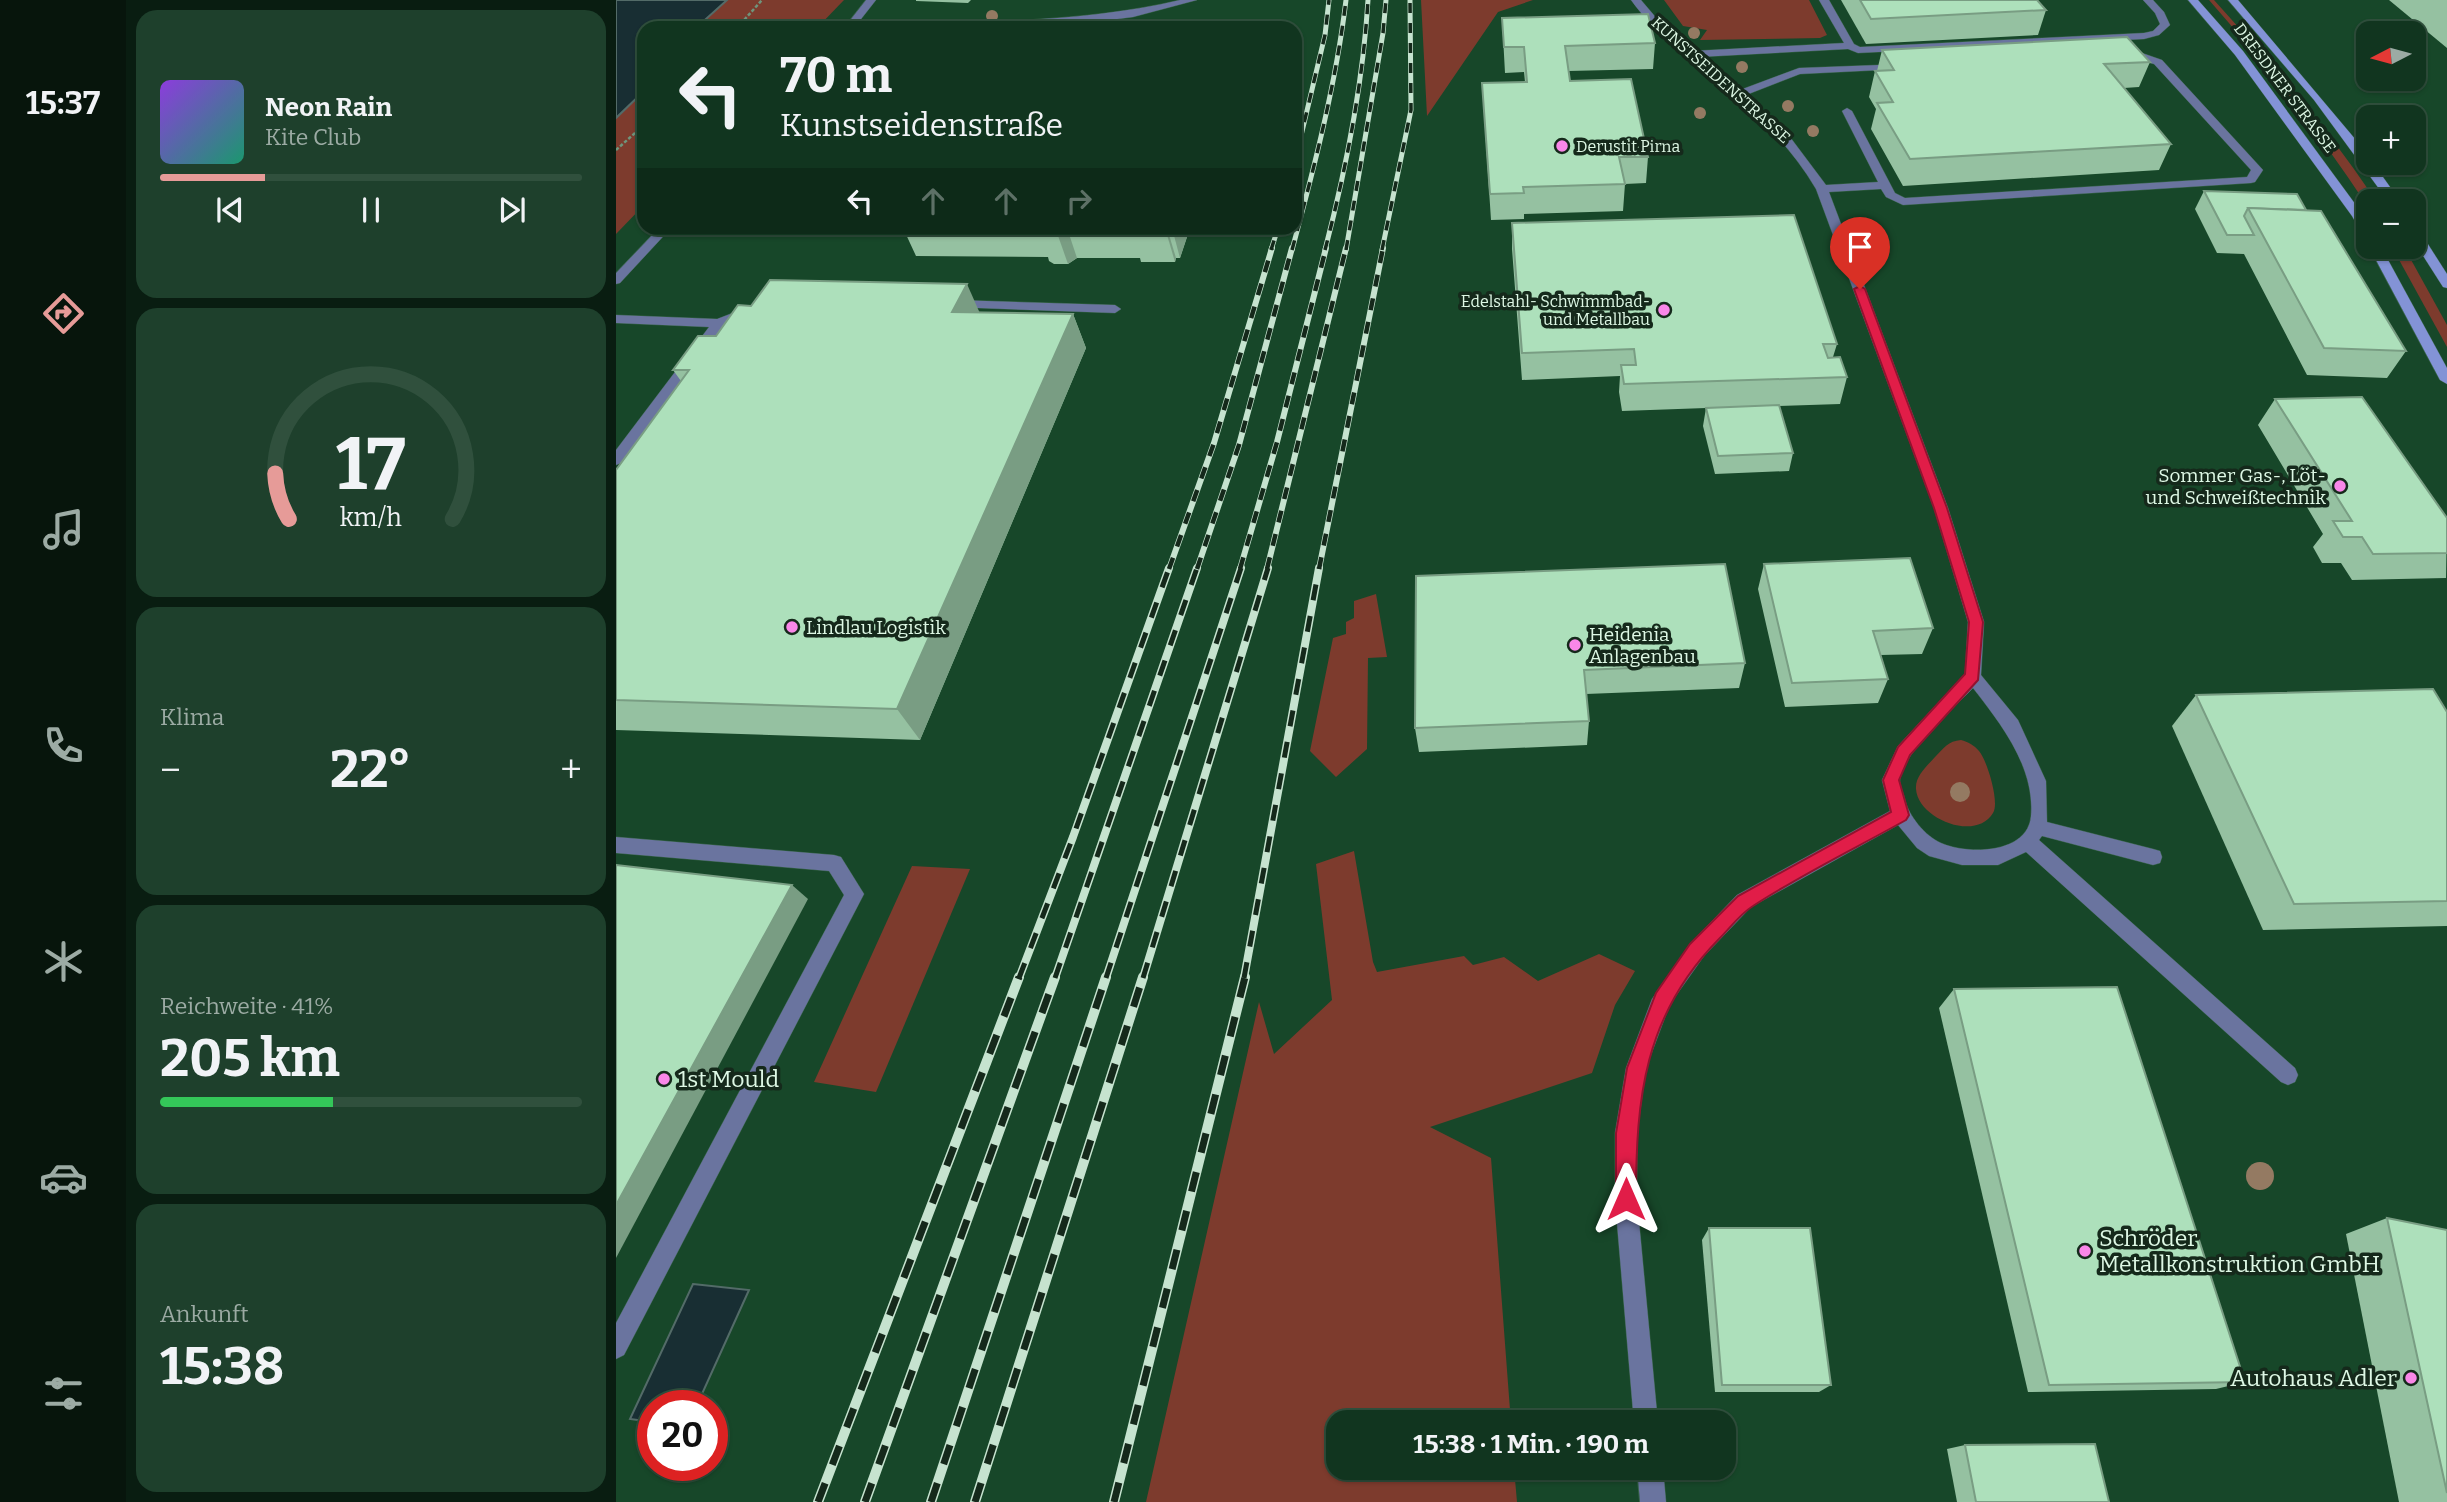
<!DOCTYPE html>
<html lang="de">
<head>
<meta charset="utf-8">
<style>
	:root { --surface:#11351f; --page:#1e402c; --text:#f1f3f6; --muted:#9caba4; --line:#30503d; --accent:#e69b98 }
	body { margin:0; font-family:Bitter,serif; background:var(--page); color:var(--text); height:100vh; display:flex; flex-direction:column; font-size:26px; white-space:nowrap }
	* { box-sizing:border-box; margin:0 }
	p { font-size:23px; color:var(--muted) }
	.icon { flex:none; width:38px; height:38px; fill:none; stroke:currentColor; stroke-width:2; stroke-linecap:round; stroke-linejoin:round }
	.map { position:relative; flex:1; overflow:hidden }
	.sheet { display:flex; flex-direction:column; gap:10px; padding:10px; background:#091d11; width:490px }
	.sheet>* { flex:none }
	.guide { position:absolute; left:21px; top:21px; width:665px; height:214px; border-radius:21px; box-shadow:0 2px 5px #0004,0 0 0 2px var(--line); background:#11351f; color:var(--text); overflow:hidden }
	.needle { width:46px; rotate:264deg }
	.controls { position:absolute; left:1740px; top:21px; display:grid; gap:14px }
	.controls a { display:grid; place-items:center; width:70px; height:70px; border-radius:14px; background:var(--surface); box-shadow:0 2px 5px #0004,0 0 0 2px var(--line); font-size:35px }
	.speed { position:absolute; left:21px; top:1390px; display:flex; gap:14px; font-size:35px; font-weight:700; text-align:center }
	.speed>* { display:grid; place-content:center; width:91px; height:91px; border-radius:50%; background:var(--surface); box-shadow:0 2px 5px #0004,0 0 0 2px var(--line); line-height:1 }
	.speed .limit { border:10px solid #d22; background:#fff; color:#111 }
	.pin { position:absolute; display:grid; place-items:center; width:60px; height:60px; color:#fff; margin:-72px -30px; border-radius:50% 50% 50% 0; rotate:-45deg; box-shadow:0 0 7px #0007 }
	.pin .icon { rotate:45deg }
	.me { position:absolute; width:77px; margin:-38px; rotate:0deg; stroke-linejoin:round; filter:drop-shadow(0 0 5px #0008) }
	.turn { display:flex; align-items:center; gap:24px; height:147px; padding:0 28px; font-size:32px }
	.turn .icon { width:91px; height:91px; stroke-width:2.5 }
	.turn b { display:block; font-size:49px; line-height:60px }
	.lanes { display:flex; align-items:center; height:66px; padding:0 28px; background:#0003; justify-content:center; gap:35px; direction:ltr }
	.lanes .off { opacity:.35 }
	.big { font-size:52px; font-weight:700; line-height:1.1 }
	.sheet .card { flex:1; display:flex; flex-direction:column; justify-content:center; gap:10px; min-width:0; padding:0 24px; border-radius:21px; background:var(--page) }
	.sheet .dial { align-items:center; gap:0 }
	.dial svg { height:182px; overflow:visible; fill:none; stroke:var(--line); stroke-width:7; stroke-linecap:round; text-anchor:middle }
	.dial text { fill:var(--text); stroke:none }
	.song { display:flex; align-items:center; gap:21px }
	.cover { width:84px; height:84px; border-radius:10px; background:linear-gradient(135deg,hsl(270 70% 55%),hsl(160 70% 35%)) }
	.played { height:7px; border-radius:4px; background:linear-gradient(90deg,var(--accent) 25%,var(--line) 25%) }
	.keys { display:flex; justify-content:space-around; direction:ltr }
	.heat { display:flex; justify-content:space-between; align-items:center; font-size:38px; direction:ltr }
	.charge { height:10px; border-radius:5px; background:linear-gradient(90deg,#34c759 41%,var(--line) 0) }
	.trip { position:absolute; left:710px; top:1410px; width:410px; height:70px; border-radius:21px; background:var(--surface); box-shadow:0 2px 5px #0004,0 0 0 2px var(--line); font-weight:700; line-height:70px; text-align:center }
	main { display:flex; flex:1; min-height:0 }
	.menu { display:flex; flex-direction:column; width:126px; justify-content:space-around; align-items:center; background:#07150c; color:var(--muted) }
	.menu .icon { width:49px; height:49px }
	.menu .on { color:var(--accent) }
	.menu b { font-size:32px; color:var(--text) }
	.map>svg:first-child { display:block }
</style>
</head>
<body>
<main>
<nav class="menu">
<b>15:37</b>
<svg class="icon on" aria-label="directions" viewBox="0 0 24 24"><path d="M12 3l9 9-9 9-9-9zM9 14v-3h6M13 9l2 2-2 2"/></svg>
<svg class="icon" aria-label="music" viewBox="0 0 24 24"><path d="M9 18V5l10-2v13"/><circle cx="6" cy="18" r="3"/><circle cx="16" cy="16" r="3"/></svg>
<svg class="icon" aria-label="phone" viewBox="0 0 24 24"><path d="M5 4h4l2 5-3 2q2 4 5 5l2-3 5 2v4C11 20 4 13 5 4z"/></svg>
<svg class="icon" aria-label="climate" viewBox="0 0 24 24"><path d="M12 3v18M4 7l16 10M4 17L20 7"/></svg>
<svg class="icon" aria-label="car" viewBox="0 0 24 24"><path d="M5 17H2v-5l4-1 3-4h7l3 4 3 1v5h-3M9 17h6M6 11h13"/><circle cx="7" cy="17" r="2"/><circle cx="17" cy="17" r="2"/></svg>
<svg class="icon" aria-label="filters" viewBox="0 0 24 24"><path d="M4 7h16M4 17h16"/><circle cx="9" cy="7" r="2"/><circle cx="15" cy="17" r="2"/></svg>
</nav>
<section class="sheet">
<div class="card">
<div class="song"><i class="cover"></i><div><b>Neon Rain</b><p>Kite Club</p></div></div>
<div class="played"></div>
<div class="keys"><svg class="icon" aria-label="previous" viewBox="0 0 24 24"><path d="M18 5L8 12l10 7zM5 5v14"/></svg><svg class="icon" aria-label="pause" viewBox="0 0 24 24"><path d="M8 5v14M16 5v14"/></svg><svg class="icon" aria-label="next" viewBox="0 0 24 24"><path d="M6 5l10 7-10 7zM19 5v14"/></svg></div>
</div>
<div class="card dial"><svg viewBox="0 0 100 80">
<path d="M14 69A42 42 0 1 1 86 69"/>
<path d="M14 69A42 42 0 0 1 8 49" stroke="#e69b98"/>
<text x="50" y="56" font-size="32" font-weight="700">17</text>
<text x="50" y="72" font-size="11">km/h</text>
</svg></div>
<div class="card"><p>Klima</p>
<div class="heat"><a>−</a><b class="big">22°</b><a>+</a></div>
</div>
<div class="card"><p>Reichweite · 41%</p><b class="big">205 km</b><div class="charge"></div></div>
<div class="card"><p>Ankunft</p><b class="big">15:38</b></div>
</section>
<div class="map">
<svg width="1831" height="1502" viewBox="0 0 1831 1502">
	<rect width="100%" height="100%" fill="#174729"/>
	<!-- green -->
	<g fill="#7d3b2d">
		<polygon points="111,0 228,0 201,28 80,28"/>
		<polygon points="805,0 917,0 882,12 811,116"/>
		<polygon points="1048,0 1193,0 1211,35 1204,38 1084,40 1091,30 1067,26"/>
		<path d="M1593,0H1598C1656,64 1712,129 1760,201H1752V207C1704,134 1651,66 1593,0Z"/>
		<polygon points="28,91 28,205 0,234 0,118"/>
		<polygon points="1776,247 1788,247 1831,325 1831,347"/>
		<polygon points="760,594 771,657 752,658 751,749 720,777 694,751 717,638 730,634 730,622 738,618 738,601"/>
		<path d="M1345,740C1352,742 1358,745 1363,751C1371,760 1384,803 1377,813C1360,842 1302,819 1300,789C1299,776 1311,766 1319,757C1328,748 1332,741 1345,740Z"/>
		<polygon points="738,851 757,962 761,972 848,956 857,965 888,957 922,981 983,954 1019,971 999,1005 976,1073 814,1127 875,1158 895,1423 723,1423 723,1468 898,1468 901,1502 530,1502 643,1002 658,1054 716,1000 700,864"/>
		<polygon points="296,866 354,869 260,1092 198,1082"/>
	</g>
	<!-- water -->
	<g fill="#182e33" stroke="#536b68" stroke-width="2">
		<polygon points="0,0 111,0 80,28 28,28 28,91 0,118"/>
		<polygon points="77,1284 133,1290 81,1405 37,1405 37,1422 14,1419"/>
	</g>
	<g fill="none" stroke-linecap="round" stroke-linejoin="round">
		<!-- service casing -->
		<g stroke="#376347" stroke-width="1">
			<g id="service">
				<polygon points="250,0 260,0 238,28 228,28"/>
				<path d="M1015,0H1025L1048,27L1076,51L1228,43L1203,0H1213L1238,44L1244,47L1528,33L1537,31L1544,24L1539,13L1527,0H1537L1548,12L1554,25L1543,35L1528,39L1242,53L1232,49L1083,57L1124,90L1183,68L1289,64V68L1285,69L1184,74L1130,95L1174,137L1210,185L1262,182L1226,111L1231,108L1236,111L1279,193L1289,198L1631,177L1635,170L1538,64C1529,61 1509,60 1504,56L1523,52L1546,60L1647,170L1639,182L1635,183L1287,205L1270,197L1265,189L1213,192L1332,508L1368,622L1365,675L1402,720L1430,781L1431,822L1537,849L1544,851L1546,857L1544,863L1537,865L1426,836L1423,840L1679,1068L1682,1075L1679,1082L1672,1085L1665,1082L1410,852L1382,865H1346L1313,856L1301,848L1282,825L1135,907L1088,956L1054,1004L1030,1068L1021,1133V1200L1042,1423H1018L999,1200V1133L1010,1068L1036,999L1074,944L1121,895L1274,811L1266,780L1282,746L1349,674L1352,622L1318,508L1200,189C1176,148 1143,116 1106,85C1074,58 1040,35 1015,0ZM1357,688C1385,724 1419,767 1415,816C1412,854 1352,855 1325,843C1309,836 1293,816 1289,800C1288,794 1283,785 1284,779C1289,750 1337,709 1357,688Z"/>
				<polygon points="339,300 499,305 505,309 499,313 335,307 333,304"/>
				<polygon points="135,306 141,310 140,313 107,326 5,463 0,465 0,450 93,327 0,323 0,315 101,319"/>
				<polygon points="0,837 218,855 225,857 248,894 8,1355 0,1359 0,1323 228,895 213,871 0,853"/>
				<polygon points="1021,1468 1047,1468 1050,1502 1024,1502"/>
			</g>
		</g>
		<!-- tertiary casing -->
		<g stroke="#376347" stroke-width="1">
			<g id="tertiary">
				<path d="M564,0H581L517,17L478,22L260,28L265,25C365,21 466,23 564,0Z"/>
				<polygon points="43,228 55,228 4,283 0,284 0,273"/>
			</g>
		</g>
		<!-- secondary casing -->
		<g stroke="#376347" stroke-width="1">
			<g id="secondary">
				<polygon points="1572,0 1582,0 1627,51 1748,216 1752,223 1752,238 1748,237 1736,216 1619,55"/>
				<polygon points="1612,0 1622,0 1745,146 1752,156 1752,163 1757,163 1784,201 1772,201 1698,100"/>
				<polygon points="1797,226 1801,227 1831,274 1831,288 1827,287 1797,240"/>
				<polygon points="1753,247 1765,247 1831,368 1831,384 1824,380"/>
			</g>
		</g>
		<!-- path -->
		<g stroke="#6f957c" stroke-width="2.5" stroke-dasharray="3.5 2" stroke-linecap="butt">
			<polyline points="121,28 146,0"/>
			<polyline points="0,150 28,125"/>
		</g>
		<!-- service -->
		<use href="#service" fill="#6a749f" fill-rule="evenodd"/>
		<!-- tertiary -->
		<use href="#tertiary" fill="#6a749f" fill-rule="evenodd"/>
		<!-- secondary -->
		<use href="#secondary" fill="#8393d6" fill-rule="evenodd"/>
		<!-- rail-far3 casing -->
		<g stroke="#c6e3cf" stroke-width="5">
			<g id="rail-far3">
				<polyline points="679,161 709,35 713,0"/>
				<polyline points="655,250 662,228"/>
				<path d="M676,250C698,168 720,84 730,0"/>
				<path d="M709,250C730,169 747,84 752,0"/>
				<polyline points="730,250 767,33 770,0"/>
				<polyline points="766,250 795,110 794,0"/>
			</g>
		</g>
		<!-- rail-far2 casing -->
		<g stroke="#c6e3cf" stroke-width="6">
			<g id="rail-far2">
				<polyline points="553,569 598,443 656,248"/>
				<polyline points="581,569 623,445 676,248"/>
				<polyline points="624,569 661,442 710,248"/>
				<polyline points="651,569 730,248"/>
				<polyline points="703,569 767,248"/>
			</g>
		</g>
		<!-- rail-far1 casing -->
		<g stroke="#c6e3cf" stroke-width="8">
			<g id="rail-far1">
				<polyline points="403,978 457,837 553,568"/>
				<polyline points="439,978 581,568"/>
				<polyline points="490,978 625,568"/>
				<polyline points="527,978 652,568"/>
				<polyline points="628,978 703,568"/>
			</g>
		</g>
		<!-- rail casing -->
		<g stroke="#c6e3cf" stroke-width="10">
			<g id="rail">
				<polyline points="202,1502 403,977"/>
				<polyline points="249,1502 439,977"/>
				<polyline points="315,1502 490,977"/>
				<polyline points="359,1502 527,977"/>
				<polyline points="498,1502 629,977"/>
			</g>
		</g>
		<!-- rail-far3 -->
		<use href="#rail-far3" stroke="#15291b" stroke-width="3.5" stroke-dasharray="10" stroke-linecap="butt"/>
		<!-- rail-far2 -->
		<use href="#rail-far2" stroke="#15291b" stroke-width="4.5" stroke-dasharray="12" stroke-linecap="butt"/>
		<!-- rail-far1 -->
		<use href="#rail-far1" stroke="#15291b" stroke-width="5" stroke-dasharray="16" stroke-linecap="butt"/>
		<!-- rail -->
		<use href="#rail" stroke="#15291b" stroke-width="7" stroke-dasharray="20" stroke-linecap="butt"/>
	</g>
	<!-- trees -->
	<g fill="#947a62">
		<circle cx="376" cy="16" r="6"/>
		<circle cx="1078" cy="33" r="6"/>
		<circle cx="1126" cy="67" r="6"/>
		<circle cx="1172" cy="106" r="6"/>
		<circle cx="1084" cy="113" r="6"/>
		<circle cx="1197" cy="131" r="6"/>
		<circle cx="1344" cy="792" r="10"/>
		<circle cx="1644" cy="1176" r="14"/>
	</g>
	<!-- wall -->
	<g fill="#95c1a1">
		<polygon points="300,0 355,0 352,3 300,1"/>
		<polygon points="1225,0 1421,0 1430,10 1422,35 1250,44"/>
		<polygon points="1773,0 1831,0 1831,48"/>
		<polygon points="886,18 1039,43 1037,69 952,71 954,81 1032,157 1030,183 1009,184 1007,211 908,214 908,219 875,220 866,83 909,82 908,72 889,73"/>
		<polygon points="1266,50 1534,62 1523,87 1508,88 1555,144 1543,170 1287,186 1255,129 1260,109 1253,97 1259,71 1261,71"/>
		<polygon points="1588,191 1690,210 1790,351 1771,378 1691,375 1628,254 1601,253 1579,209"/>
		<polygon points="896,223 1221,344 1217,357 1231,377 1224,404 1163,406 1177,453 1173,471 1099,474 1087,426 1090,408 1006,411 1003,392 1004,376 906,380 896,249"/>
		<polygon points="287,228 574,228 564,258 560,258 559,262 525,262 524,258 461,258 452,264 438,264 433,261 432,257 300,256"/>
		<polygon points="364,312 457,314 470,348 304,740 0,730 0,470 65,381 57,370 100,336"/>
		<polygon points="1659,399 1831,518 1830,578 1736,580 1725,563 1706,563 1697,547 1707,534 1642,425"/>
		<polygon points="1148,564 1317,628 1306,654 1265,655 1272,679 1262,703 1169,707 1142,589"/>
		<polygon points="800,576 1129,663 1123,688 970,694 973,721 971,745 803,752 799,728"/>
		<polygon points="1580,695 1831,712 1831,926 1647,930 1556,726"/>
		<polygon points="1338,989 1629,1382 1600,1389 1412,1392 1323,1008"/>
		<polygon points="1771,1218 1831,1230 1831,1502 1783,1502 1730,1234"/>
		<polygon points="1093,1228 1215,1385 1203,1392 1099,1392 1086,1240"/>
		<polygon points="1349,1445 1493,1502 1341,1502 1331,1449"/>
	</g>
	<!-- shaded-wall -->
	<g fill="#799d83">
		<polygon points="443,228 451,228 461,258 452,264 440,230"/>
		<polygon points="549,228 551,228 560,258 559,262"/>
		<polygon points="556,228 574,228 564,258"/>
		<polygon points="351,284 366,318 336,312"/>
		<polygon points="457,314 470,348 304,740 281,709"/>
		<polygon points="176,885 192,899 0,1258 0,1205"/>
	</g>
	<!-- building -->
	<g fill="#ade0bb" stroke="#799d83" stroke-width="2">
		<polygon points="1244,0 1421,0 1430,10 1255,19"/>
		<polygon points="1032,14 1039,43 949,46 954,81 1015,79 1032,157 1003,157 1009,184 907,187 908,193 874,194 866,83 911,82 908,47 888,47 886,18"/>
		<polygon points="1511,37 1534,62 1488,64 1555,144 1294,159 1261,103 1277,102 1259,71 1278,70 1266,50"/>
		<polygon points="1588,191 1681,194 1690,210 1632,208 1628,216 1638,235 1611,235"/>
		<polygon points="1632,208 1705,211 1790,351 1708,348"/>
		<polygon points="1178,215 1221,344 1207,344 1212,358 1224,357 1231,377 1008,384 1005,365 1020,365 1018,349 906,353 896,223"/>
		<polygon points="421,228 443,228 440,230 425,230"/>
		<polygon points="154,280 351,284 336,312 457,314 281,709 0,700 0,470 73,370 57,370 82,336 100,336 122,305 135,306"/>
		<polygon points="1746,397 1831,518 1831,553 1757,554 1746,537 1727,537 1717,521 1736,521 1659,399"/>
		<polygon points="1163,405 1177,453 1102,456 1090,408"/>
		<polygon points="1294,558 1317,628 1257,631 1272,679 1176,683 1148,564"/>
		<polygon points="1109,564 1129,663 968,670 973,721 799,728 800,576"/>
		<polygon points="1817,689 1831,712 1831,901 1678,904 1580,695"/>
		<polygon points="0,865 176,885 0,1205"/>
		<polygon points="1501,987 1629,1382 1433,1385 1338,989"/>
		<polygon points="1771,1218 1831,1230 1831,1493"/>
		<polygon points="1093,1228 1194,1228 1215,1385 1106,1385"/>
		<polygon points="1479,1444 1493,1502 1360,1502 1349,1445"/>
	</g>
	<!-- route -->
	<path fill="#e11d48" stroke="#92132f" stroke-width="2" d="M1244,286L1249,289L1331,508L1367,622L1362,680L1294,755L1283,780L1293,815L1290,820C1240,848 1186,874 1137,906C1124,914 1114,928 1103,939C1028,1015 1020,1098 1020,1199L1017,1207L1010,1210L1003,1207L1000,1199V1133L1011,1068L1040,993L1074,944L1122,896L1275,812L1267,780L1282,747L1349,674L1353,622L1318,508L1238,289Z"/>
	<!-- markers -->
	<g fill="#f987e8" stroke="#15291b" stroke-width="2.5">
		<circle cx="946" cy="146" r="7"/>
		<circle cx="1048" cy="310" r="7"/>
		<circle cx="1724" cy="486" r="7"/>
		<circle cx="176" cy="627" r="7"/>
		<circle cx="959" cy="645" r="7"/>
		<circle cx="48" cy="1079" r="7"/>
		<circle cx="1469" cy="1251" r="7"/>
		<circle cx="1795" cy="1378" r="7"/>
	</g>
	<g text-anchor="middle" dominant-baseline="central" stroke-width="7" stroke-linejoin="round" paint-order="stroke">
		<!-- far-street labels -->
		<g font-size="16" fill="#def8e5" stroke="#15291b">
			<text transform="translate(1105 80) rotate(42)">KUNSTSEIDENSTRASSE</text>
			<text transform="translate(1669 88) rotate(53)">DRESDNER STRASSE</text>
		</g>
		<!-- far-poi labels -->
		<g font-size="16" fill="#def8e5" stroke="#15291b" text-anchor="start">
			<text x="960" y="146">Derustit Pirna</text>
			<text x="1034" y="301" text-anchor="end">Edelstahl- Schwimmbad-<tspan x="1034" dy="18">und Metallbau</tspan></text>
		</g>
		<!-- poi labels -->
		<g font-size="19" fill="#def8e5" stroke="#15291b" text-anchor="start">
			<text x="1710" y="475" text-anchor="end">Sommer Gas-, Löt-<tspan x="1710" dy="22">und Schweißtechnik</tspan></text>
			<text x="190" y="627">Lindlau Logistik</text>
			<text x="973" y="634">Heidenia<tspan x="973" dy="22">Anlagenbau</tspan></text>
		</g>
		<!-- near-poi labels -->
		<g font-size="23" fill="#def8e5" stroke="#15291b" text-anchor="start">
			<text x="62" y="1079">1st Mould</text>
			<text x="1483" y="1238">Schröder<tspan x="1483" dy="26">Metallkonstruktion GmbH</tspan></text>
			<text x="1781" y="1378" text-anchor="end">Autohaus Adler</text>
		</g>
	</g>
</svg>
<div class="controls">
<a><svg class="needle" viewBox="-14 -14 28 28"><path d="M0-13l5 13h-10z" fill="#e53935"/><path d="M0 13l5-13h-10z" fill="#9caba4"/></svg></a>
<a>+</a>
<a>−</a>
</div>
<div class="speed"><div class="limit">20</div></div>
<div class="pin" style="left:1244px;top:289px;background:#d93025"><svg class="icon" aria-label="arrive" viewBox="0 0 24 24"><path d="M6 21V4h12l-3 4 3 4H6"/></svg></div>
<svg class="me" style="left:1010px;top:1199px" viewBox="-20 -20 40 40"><path d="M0-17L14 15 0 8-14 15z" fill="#e11d48" stroke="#fff" stroke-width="4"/></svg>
<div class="trip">15:38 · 1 Min. · 190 m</div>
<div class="guide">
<div class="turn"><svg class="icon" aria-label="left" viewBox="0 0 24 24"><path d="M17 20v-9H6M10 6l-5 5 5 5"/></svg><div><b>70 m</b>Kunstseidenstraße</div></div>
<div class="lanes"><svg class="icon" aria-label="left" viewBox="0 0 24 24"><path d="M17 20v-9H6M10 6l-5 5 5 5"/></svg><svg class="icon off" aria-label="ahead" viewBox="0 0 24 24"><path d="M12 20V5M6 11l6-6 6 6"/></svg><svg class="icon off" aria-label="ahead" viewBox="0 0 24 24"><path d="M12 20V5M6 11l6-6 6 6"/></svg><svg class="icon off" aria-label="right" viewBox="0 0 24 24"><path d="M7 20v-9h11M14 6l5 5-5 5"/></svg></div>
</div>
</div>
</main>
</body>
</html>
